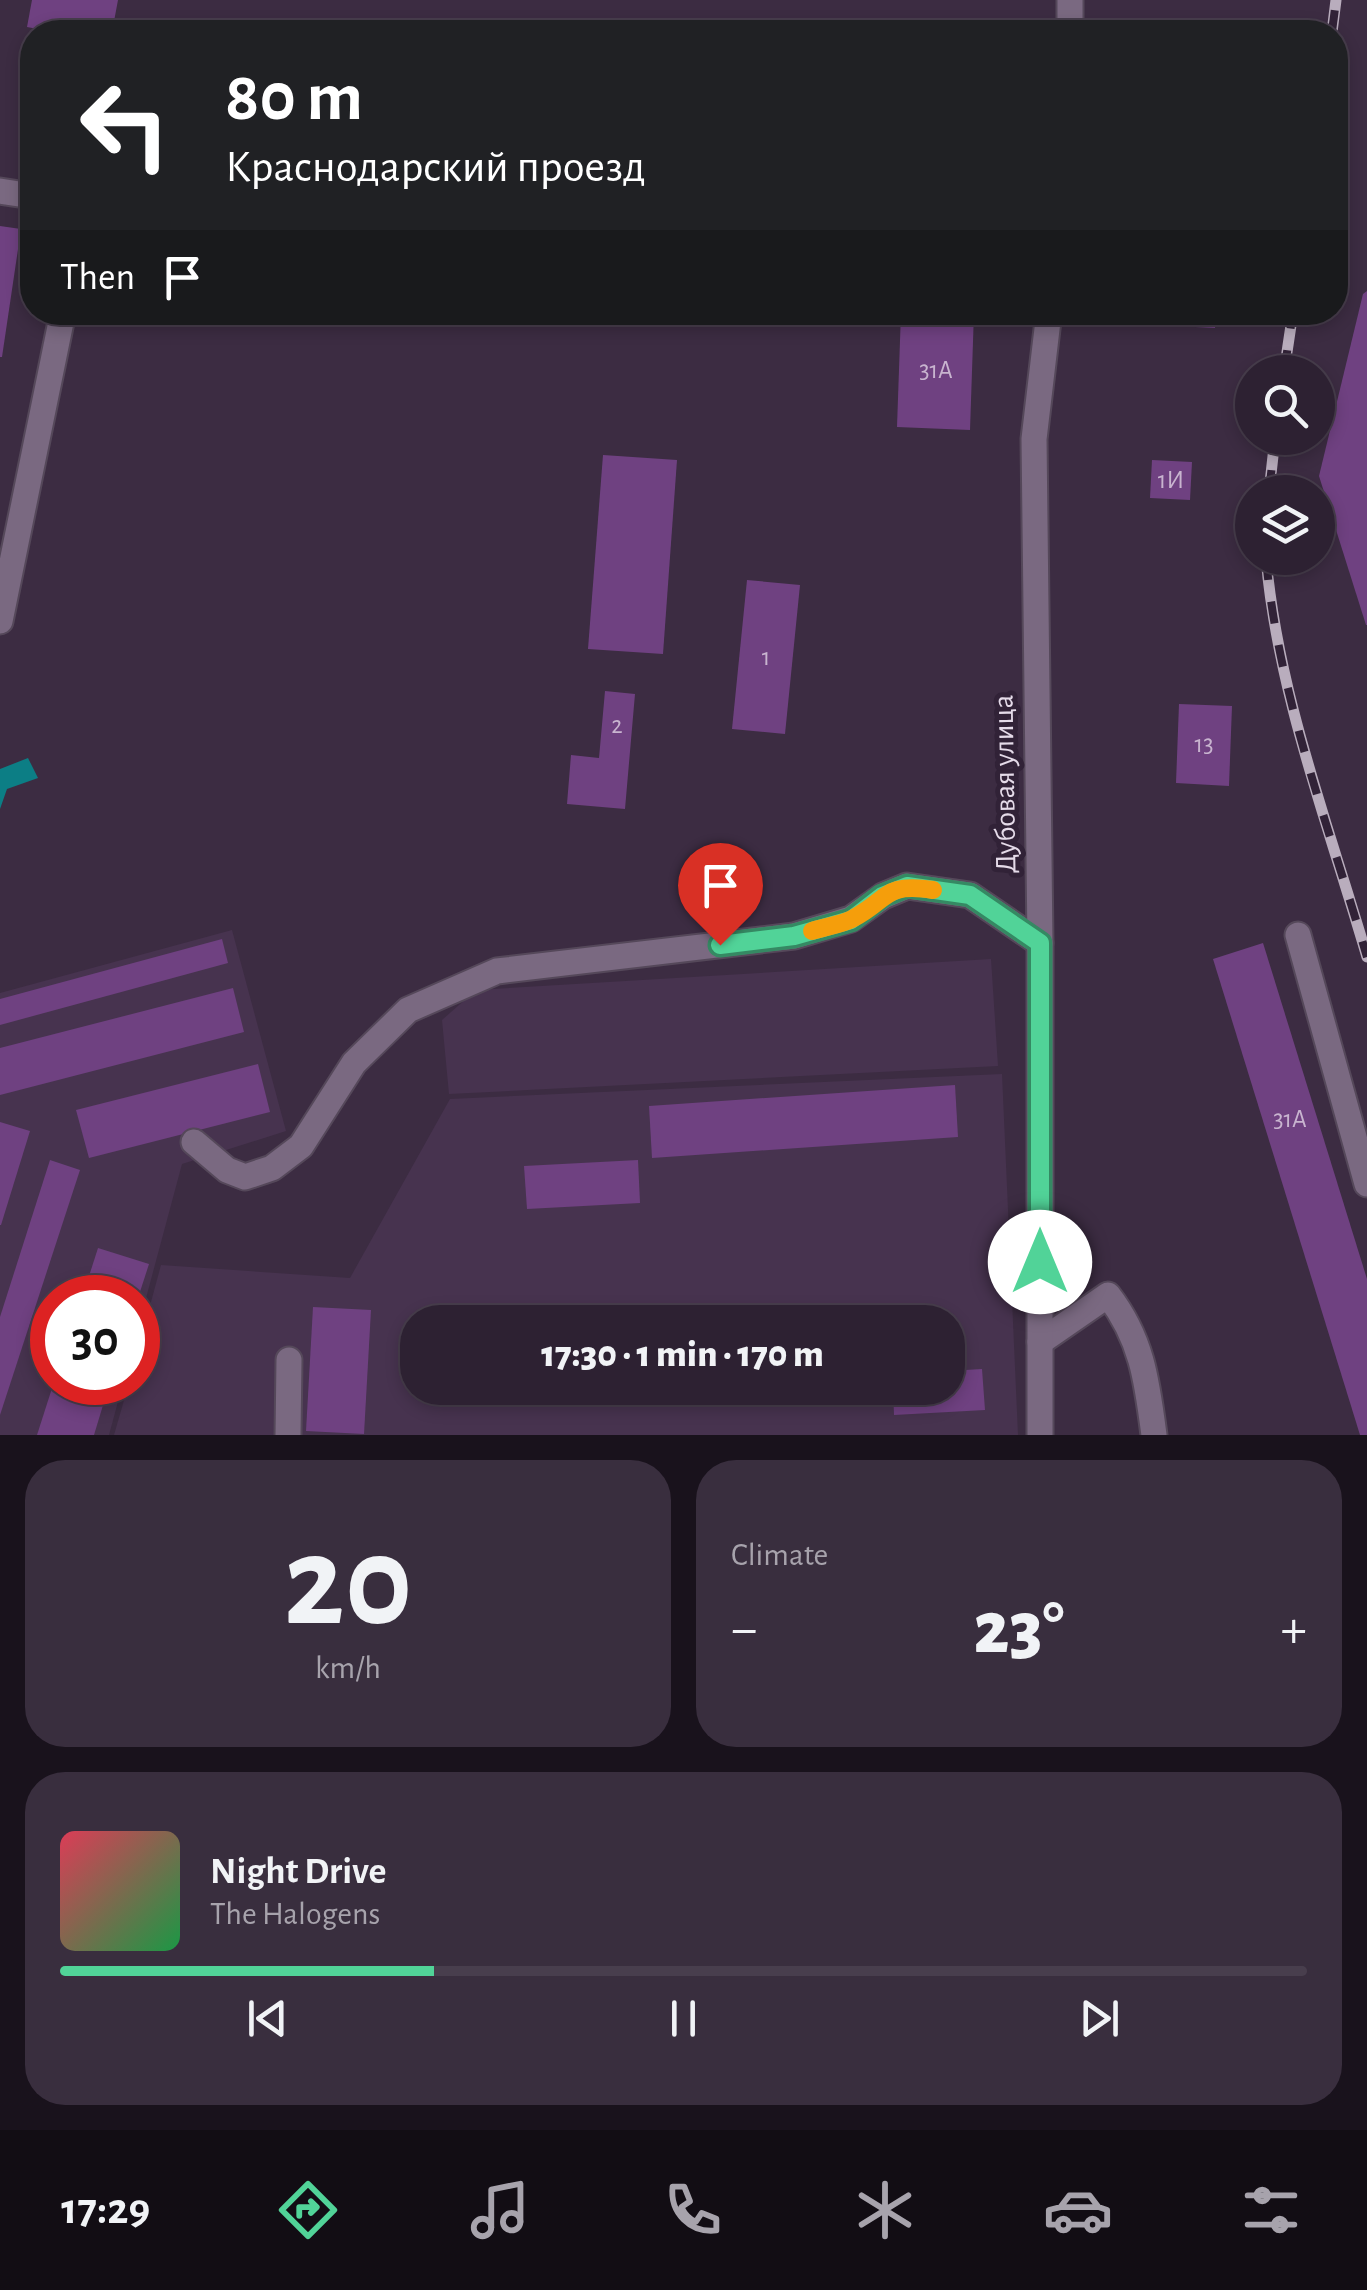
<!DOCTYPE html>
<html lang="en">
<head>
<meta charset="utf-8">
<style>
	:root { --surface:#2d2132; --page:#392e3e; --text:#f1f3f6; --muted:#a7a3ac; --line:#483e4d; --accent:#51d398 }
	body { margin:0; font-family:"Alegreya Sans",sans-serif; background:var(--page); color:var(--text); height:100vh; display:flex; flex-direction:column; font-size:38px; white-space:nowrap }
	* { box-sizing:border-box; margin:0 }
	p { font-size:32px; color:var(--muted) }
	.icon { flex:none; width:55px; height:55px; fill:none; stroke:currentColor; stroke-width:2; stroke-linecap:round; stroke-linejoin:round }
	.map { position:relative; height:1435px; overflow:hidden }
	.drawer { display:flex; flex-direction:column; gap:25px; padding:25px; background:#19121c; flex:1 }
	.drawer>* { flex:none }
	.banner { position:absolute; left:20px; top:20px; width:1328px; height:305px; border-radius:40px; box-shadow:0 5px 15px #0003,0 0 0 2px var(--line); background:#202124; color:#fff; overflow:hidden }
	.tools { position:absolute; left:1235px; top:355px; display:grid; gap:20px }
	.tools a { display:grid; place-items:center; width:100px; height:100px; border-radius:50%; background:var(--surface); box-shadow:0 5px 15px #0003,0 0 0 2px var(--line); font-size:50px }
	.speed { position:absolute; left:30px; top:1275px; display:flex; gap:20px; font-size:50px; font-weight:700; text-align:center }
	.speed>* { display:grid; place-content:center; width:130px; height:130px; border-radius:50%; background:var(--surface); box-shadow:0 5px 15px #0003,0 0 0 2px var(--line); line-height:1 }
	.speed .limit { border:15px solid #d22; background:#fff; color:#111 }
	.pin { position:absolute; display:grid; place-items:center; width:85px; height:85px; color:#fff; margin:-102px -42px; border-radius:50% 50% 50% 0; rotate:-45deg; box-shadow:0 0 10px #0007 }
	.pin .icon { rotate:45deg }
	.me { position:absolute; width:110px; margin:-55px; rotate:0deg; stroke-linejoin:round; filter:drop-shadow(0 0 8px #0008) }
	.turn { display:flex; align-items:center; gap:35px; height:210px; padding:0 40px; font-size:45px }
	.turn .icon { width:130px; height:130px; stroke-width:2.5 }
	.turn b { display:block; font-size:70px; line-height:85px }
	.then { display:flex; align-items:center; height:95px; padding:0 40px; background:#0003; gap:20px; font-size:38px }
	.big { font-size:75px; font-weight:800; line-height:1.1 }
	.drawer .widget { flex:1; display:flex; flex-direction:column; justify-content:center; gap:15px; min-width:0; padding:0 35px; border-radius:40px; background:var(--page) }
	.drawer .dial { align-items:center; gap:0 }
	.dial b { font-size:130px; line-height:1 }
	.song { display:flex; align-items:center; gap:30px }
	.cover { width:120px; height:120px; border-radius:15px; background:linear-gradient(135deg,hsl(350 70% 55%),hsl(140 70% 35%)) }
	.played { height:10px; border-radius:5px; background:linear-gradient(90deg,var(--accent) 30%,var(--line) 30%) }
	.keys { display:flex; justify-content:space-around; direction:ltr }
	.heat { display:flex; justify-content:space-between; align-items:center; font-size:55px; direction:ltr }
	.drawer .tiles { flex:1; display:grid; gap:25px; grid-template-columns:1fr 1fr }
	.widget:last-child { grid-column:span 2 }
	.trip { position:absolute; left:400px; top:1305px; width:565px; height:100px; border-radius:40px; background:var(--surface); box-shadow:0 5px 15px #0003,0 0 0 2px var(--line); font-weight:800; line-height:100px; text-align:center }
	.tab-bar { display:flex; height:160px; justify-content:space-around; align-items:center; background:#120d14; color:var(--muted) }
	.tab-bar .icon { width:70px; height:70px }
	.tab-bar .active { color:var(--accent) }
	.tab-bar b { font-size:45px; color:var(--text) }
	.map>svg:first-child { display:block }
</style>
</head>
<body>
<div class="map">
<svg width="1367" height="1435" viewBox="0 0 1367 1435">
	<rect width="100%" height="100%" fill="#3c2c42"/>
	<!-- built -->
	<g fill="#47334f" fill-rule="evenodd">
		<polygon points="232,930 286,1131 182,1164 138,1328 138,1298 52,1298 52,1382 123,1383 109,1435 0,1435 0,993"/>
		<polygon points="991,959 998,1066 449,1094 442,1020 476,990"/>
		<path d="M1002,1074L1018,1435H114L129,1383L138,1382V1350L161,1265L350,1278L450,1099ZM418,1322H948V1388H418Z"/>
	</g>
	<!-- water -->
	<polygon fill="#0c7e85" points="28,758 38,778 7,789 0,809 0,769"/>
	<!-- building -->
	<g fill="#6f4181">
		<polygon points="32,0 118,0 112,32 54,32 27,27"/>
		<polygon points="278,26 320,30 320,32 277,32"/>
		<polygon points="0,226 21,229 2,357 0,357"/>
		<polygon points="1367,291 1367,625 1366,625 1319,476 1363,294"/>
		<polygon points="901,312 974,312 970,430 897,427"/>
		<polygon points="1176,312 1216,312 1215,328 1176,326"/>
		<polygon points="603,455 677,460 663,654 588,649"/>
		<polygon points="1152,460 1192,462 1190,500 1150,498"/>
		<polygon points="747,580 800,585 785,734 732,729"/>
		<polygon points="605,691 635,694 625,809 567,804 571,755 599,758"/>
		<polygon points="1179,704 1232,706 1229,786 1176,783"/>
		<polygon points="222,939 228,963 0,1025 0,999"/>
		<polygon points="1263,943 1367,1279 1367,1435 1360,1435 1213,959"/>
		<polygon points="233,988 244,1032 0,1095 0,1048"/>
		<polygon points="258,1064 270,1112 89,1158 76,1110"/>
		<polygon points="955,1085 958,1137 652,1158 649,1106"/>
		<polygon points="0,1122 30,1131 1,1225 0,1225"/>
		<polygon points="50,1160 80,1170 0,1415 0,1317"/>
		<polygon points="638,1160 640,1203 527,1209 524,1166"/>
		<polygon points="98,1248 149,1264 138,1298 82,1298"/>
		<polygon points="313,1307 371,1310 364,1434 306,1431"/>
		<polygon points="982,1369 985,1410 894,1415 893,1388 948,1388 948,1371"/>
		<polygon points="54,1382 110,1382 94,1435 37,1435"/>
	</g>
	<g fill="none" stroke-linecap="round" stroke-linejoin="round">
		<!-- minor casing -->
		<g stroke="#55485a" stroke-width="29">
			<g id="minor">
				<polyline points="1070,0 1070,32"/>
				<polyline points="0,191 32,196"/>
				<polyline points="0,621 63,312"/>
				<polyline points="1298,935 1367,1184"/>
				<polyline points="194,1142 227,1170 245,1177 272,1168 301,1146 354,1063 408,1010 497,971 794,936 851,919 883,896 907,886 970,895 1040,943"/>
				<path d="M1040,1342L1108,1295C1142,1339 1147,1381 1154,1435"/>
				<polyline points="288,1435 289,1360"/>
				<polyline points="1040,1435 1040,943 1034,439 1049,312"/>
			</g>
		</g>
		<!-- minor -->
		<use href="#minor" stroke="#7a6981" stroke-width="25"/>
		<!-- rail casing -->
		<g stroke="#b9adbd" stroke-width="11">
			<g id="rail">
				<polyline points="1332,32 1336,0"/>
				<polyline points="1284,372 1293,312"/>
				<polyline points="1269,492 1275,438"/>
				<path d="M1266,558C1278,695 1329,826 1367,957"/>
			</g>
		</g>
		<!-- rail -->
		<use href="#rail" stroke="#312237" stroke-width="8" stroke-dasharray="22" stroke-linecap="butt"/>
	</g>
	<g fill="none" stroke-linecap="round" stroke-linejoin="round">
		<!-- route casing -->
		<g stroke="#358963" stroke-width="25">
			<polyline id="route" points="720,945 794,936 851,920 882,896 907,886 970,895 1040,943 1040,1262"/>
		</g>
		<!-- route -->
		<use href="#route" stroke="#51d398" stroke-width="18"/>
		<!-- slow -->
		<path stroke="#f59e0b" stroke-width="18" d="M812,931C824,927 840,925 852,919C889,900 883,882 933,890"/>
	</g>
	<g text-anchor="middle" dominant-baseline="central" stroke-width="10" stroke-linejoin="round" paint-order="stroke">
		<!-- number labels -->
		<g font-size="25" fill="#c8b4cf">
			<text x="936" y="370">31А</text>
			<text x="1171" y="480">1И</text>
			<text x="766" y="657">1</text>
			<text x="617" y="725">2</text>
			<text x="1204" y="744">13</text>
			<text x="1290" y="1119">31А</text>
		</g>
		<!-- street labels -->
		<g font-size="30" fill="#e5dbe9" stroke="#312237">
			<text transform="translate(1005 784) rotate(-91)">Дубовая улица</text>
		</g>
	</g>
</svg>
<div class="tools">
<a><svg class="icon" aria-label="search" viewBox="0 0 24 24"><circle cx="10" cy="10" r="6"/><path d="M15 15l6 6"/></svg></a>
<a><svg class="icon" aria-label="layers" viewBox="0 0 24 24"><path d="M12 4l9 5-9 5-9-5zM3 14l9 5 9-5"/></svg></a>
</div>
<div class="speed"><div class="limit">30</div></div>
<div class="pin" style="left:720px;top:945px;background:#d93025"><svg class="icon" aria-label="arrive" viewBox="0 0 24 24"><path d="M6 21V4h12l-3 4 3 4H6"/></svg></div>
<svg class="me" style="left:1040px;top:1262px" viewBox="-20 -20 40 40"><circle r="19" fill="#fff"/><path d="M0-13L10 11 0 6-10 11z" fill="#51d398"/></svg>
<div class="trip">17:30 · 1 min · 170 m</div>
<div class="banner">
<div class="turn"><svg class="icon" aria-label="left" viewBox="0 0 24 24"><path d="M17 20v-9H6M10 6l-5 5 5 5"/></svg><div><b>80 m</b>Краснодарский проезд</div></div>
<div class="then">Then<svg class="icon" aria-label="arrive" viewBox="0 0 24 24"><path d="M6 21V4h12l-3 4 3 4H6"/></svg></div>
</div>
</div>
<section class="drawer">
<div class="tiles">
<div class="widget dial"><b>20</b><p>km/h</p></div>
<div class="widget"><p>Climate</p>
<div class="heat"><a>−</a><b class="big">23°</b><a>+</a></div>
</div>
<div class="widget">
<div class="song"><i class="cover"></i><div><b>Night Drive</b><p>The Halogens</p></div></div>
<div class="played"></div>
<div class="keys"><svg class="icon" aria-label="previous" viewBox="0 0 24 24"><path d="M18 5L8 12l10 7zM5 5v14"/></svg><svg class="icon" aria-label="pause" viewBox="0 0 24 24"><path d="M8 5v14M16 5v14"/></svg><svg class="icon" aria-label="next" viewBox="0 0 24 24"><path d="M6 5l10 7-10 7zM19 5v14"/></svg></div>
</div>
</div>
</section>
<nav class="tab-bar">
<b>17:29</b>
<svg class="icon active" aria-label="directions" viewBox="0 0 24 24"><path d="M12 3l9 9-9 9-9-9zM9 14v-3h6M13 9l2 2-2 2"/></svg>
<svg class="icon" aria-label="music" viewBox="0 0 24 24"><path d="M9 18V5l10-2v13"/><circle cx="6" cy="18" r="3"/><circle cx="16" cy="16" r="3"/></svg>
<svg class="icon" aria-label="phone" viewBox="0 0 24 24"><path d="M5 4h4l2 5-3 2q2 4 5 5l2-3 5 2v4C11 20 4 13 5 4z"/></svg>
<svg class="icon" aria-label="climate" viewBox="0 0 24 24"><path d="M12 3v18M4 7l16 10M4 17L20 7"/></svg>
<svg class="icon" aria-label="car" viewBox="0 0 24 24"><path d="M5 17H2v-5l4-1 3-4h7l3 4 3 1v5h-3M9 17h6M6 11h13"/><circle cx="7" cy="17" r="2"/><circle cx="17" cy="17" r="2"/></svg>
<svg class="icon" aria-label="filters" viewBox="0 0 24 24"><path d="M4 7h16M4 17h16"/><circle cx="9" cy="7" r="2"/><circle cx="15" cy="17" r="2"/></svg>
</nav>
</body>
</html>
